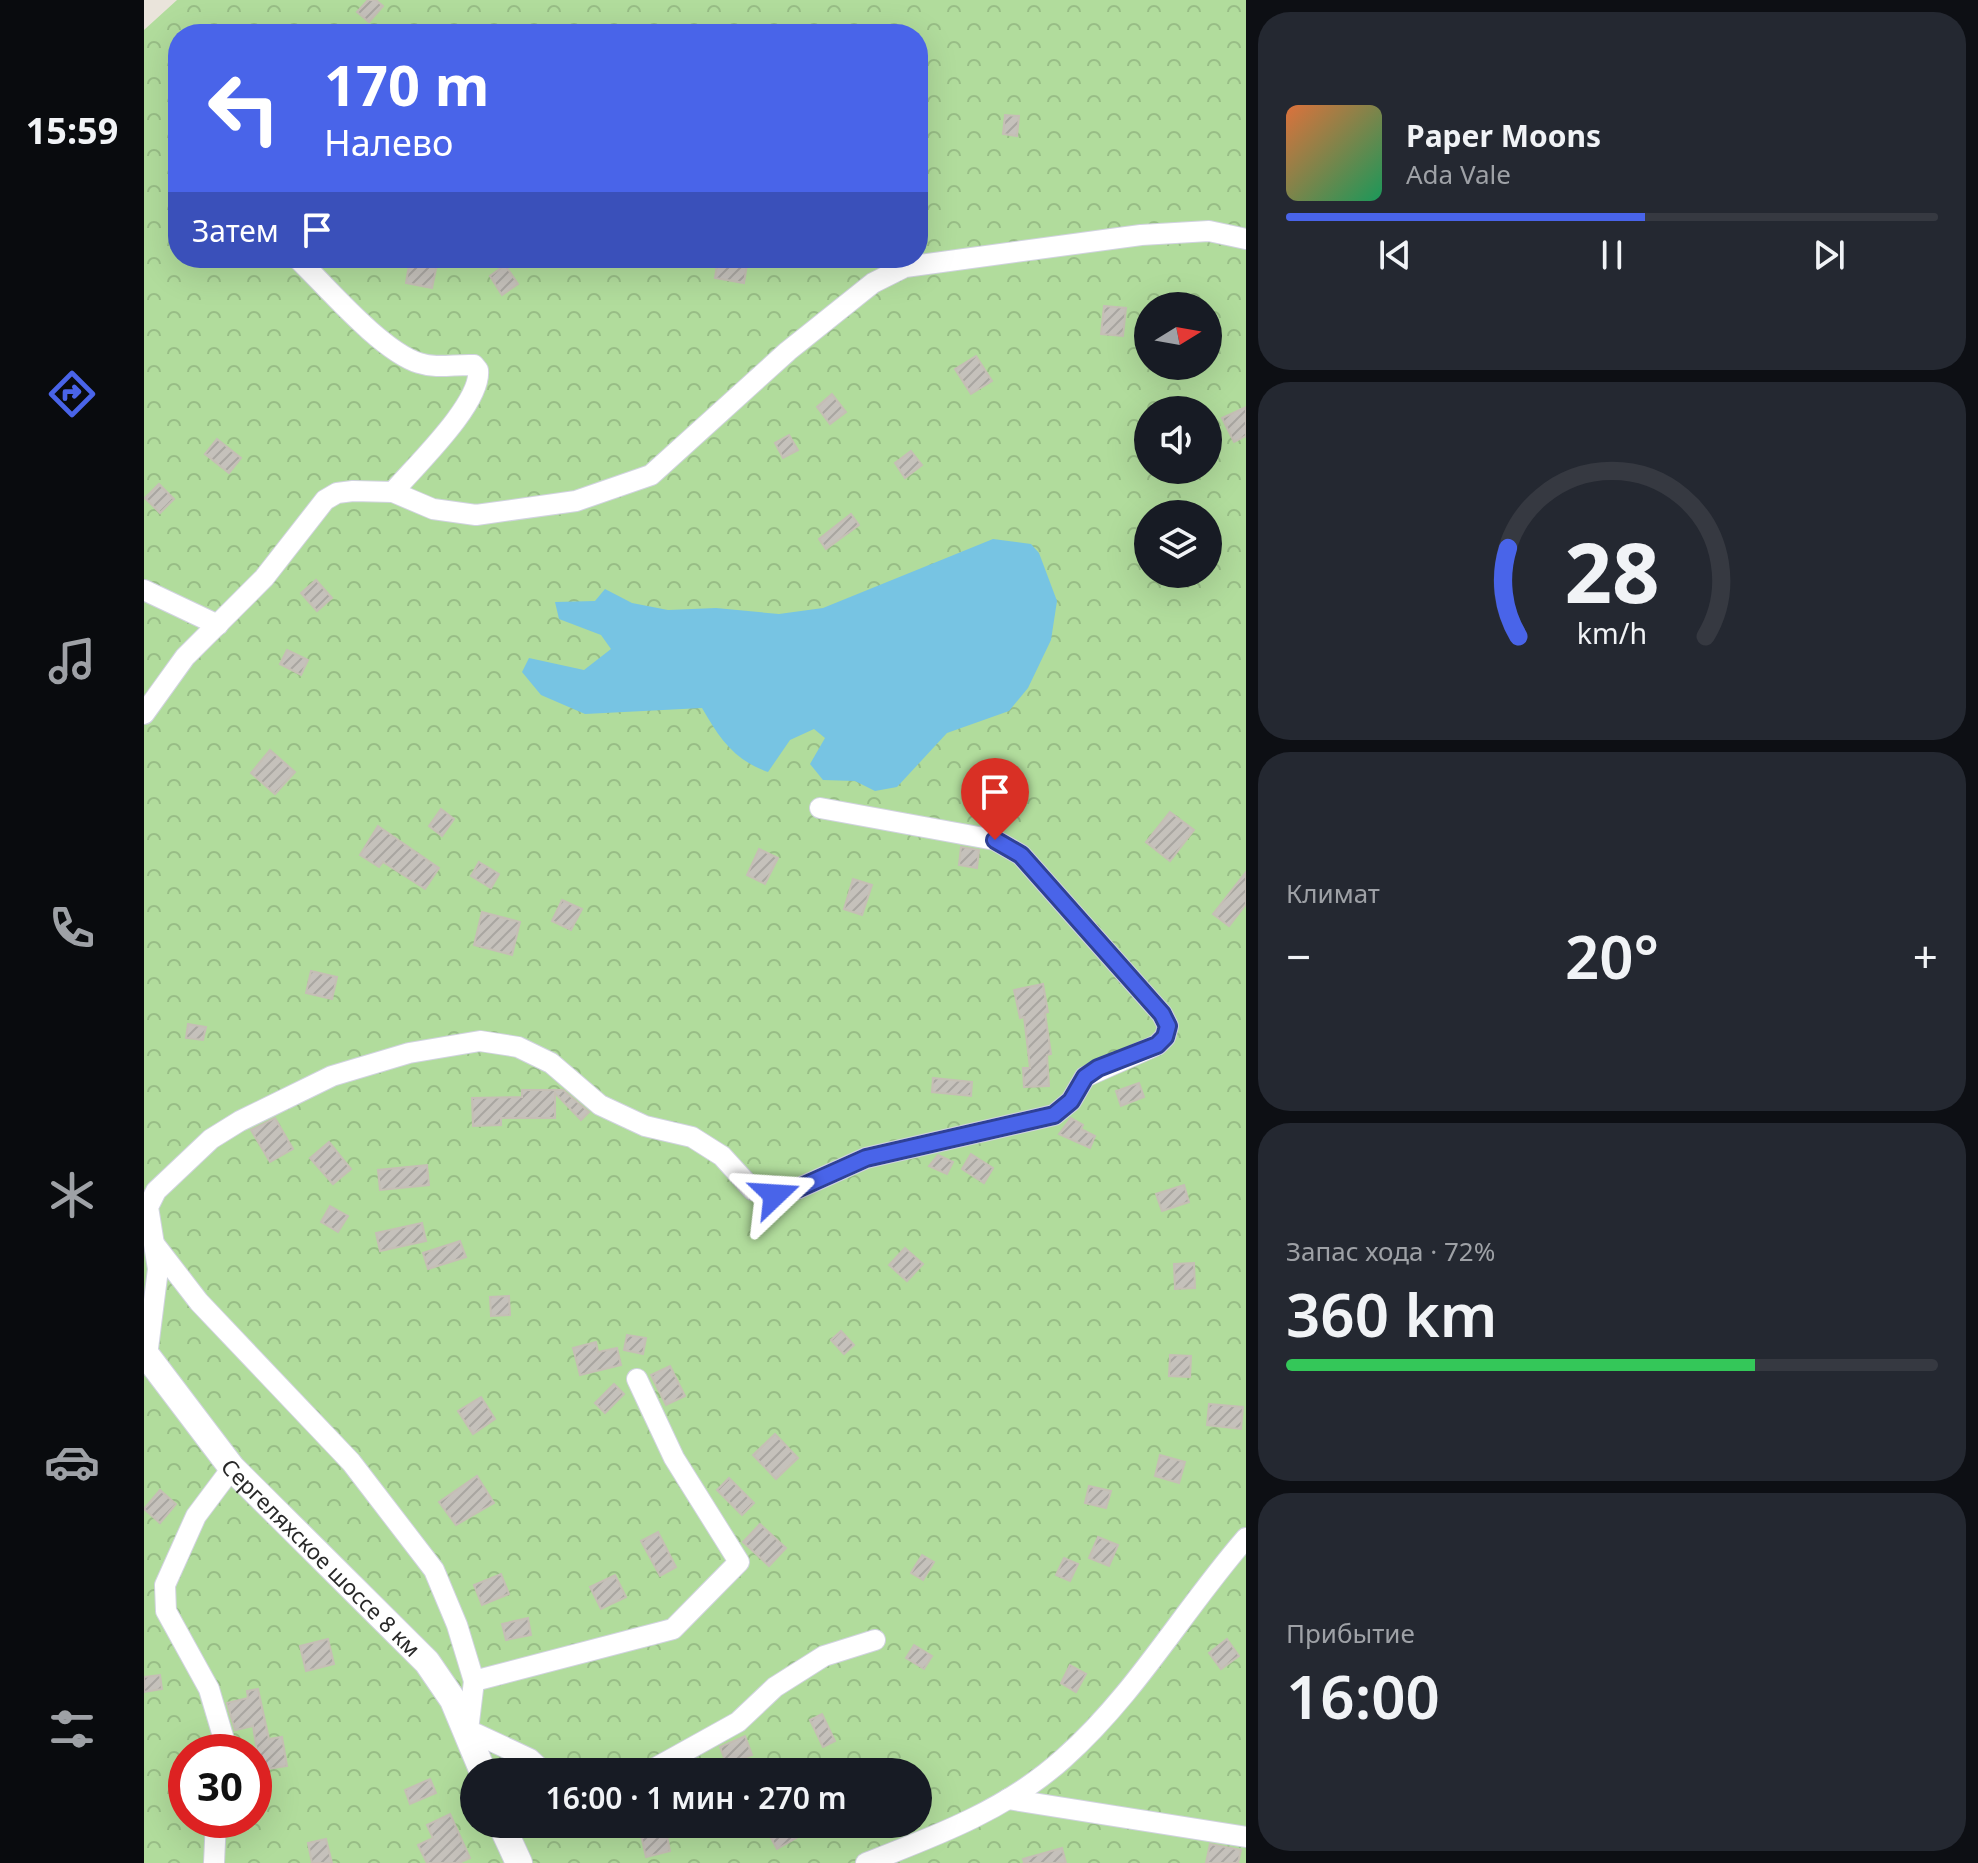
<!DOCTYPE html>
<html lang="ru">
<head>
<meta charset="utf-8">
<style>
	:root { --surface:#171b24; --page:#242831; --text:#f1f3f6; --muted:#9ea1a6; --line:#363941; --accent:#4964e9 }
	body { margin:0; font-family:"Noto Sans",sans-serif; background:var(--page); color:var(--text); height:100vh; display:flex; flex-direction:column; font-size:30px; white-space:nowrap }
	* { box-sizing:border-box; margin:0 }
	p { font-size:26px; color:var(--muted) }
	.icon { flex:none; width:44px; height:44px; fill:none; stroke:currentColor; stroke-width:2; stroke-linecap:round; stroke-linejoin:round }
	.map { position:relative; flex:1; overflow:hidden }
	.panel { display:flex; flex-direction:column; gap:12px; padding:12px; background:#0d0f14; width:732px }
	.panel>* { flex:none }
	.banner { position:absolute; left:24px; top:24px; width:760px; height:244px; border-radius:32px; box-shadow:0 8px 32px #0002; background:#4964e9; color:#fff; overflow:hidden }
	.needle { width:52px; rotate:79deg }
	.tools { position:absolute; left:990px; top:292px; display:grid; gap:16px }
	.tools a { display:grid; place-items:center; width:88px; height:88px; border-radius:50%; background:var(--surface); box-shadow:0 8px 32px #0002; font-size:40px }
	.speed { position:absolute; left:24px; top:1734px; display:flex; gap:16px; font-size:40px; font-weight:700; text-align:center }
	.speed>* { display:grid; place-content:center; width:104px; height:104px; border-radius:50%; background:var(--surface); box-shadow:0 8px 32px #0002; line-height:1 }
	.speed .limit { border:12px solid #d22; background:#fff; color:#111 }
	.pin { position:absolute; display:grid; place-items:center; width:68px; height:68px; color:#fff; margin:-82px -34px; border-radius:50% 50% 50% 0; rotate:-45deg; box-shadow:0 0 8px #0007 }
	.pin .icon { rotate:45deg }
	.me { position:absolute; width:88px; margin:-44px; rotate:70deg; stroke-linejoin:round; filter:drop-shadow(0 0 6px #0008) }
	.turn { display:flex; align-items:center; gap:28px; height:168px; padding:0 24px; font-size:36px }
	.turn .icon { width:104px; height:104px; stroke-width:2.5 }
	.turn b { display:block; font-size:56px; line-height:68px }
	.then { display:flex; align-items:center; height:76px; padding:0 24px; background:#0003; gap:16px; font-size:30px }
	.big { font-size:60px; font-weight:600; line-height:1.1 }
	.panel .widget { flex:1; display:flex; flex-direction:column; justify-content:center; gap:12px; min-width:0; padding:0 28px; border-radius:32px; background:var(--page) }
	.panel .dial { align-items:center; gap:0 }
	.dial svg { height:208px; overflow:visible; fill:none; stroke:var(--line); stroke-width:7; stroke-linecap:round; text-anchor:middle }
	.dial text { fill:var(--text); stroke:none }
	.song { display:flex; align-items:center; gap:24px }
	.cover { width:96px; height:96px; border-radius:12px; background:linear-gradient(135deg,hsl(20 70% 55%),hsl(150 70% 35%)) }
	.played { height:8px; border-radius:4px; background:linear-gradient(90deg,var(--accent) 55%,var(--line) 55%) }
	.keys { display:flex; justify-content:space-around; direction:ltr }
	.heat { display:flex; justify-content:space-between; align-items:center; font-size:44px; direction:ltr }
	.charge { height:12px; border-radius:6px; background:linear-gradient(90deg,#34c759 72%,var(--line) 0) }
	.trip { position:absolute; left:316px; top:1758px; width:472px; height:80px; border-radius:40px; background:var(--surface); box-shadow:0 8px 32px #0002; font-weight:600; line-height:80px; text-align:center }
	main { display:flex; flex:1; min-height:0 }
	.menu { display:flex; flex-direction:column; width:144px; justify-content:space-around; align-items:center; background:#090b0e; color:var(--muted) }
	.menu .icon { width:56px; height:56px }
	.menu .current { color:var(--accent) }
	.menu b { font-size:36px; color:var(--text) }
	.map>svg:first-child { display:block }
</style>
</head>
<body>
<main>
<nav class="menu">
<b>15:59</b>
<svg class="icon current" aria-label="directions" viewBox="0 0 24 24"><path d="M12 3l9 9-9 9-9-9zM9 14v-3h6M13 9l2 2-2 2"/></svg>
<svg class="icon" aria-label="music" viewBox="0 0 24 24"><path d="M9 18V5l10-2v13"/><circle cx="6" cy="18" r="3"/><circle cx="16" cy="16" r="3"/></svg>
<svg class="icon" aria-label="phone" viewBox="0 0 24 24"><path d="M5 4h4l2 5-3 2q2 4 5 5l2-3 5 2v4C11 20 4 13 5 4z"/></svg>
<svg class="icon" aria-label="climate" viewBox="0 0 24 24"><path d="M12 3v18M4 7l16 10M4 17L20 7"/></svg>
<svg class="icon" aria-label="car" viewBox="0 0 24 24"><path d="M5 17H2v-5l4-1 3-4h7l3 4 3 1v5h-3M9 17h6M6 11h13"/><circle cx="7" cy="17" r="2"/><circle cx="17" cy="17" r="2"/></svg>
<svg class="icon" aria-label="filters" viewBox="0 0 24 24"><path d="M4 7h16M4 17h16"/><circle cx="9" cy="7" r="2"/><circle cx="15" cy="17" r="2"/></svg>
</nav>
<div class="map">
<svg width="1102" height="1863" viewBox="0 0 1102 1863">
	<defs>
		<pattern id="forest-crowns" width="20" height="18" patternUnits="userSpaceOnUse" patternTransform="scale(2)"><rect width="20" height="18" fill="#b1dc9c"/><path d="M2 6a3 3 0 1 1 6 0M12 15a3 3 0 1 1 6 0" fill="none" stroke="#98bd86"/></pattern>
		<pattern id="building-hatch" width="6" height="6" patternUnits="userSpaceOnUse" patternTransform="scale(2)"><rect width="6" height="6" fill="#c5c1bb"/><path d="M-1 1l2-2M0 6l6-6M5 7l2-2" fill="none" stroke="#a9a6a1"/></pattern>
	</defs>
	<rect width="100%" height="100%" fill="#eae4db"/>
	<!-- forest -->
	<path fill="url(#forest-crowns)" fill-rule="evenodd" d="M33,0H1102V1863H0V30ZM34,34H774V258H34ZM1004,306H1064V366H1004ZM1004,410H1064V470H1004ZM1004,514H1064V574H1004ZM42,1752H110V1820H42ZM330,1772H774V1824H330Z"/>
	<!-- water -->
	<path fill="#77c4e3" d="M849,539L887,544L895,553L913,601L907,640L884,688L865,711L803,733L753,787L731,791L711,781L679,780L666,764L681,738L670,729L646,740L624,772C590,760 576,739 558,708L441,714L397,695L378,672L385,658L440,670L467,649L457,635L415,619L411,602L451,601L461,589L488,603L524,610L572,608L635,614L679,608Z"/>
	<!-- building -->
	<g fill="url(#building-hatch)" stroke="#c5bfb5" stroke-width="2">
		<polygon points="224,0 232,0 239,6 225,22 213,12"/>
		<polygon points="861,115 875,116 873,136 859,134"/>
		<polygon points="574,258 604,258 600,283 571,278"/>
		<polygon points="266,259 293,264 288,288 262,283"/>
		<polygon points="361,265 374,284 358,295 346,276"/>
		<polygon points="960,306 982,308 979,336 957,334"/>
		<polygon points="832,356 848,381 827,394 811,369"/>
		<polygon points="688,394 702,412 686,424 673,407"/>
		<polygon points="1102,407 1102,436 1090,442 1078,418"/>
		<polygon points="645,435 654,450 639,458 631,443"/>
		<polygon points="73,439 97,458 85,473 61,454"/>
		<polygon points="767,451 778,465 761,478 751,463"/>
		<polygon points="15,484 30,499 16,513 1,498"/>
		<polygon points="707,514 715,525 682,549 675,539"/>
		<polygon points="172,580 188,598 173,611 157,593"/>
		<polygon points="143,650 164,660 157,675 136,664"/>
		<polygon points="126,750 151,772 131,794 107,773"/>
		<polygon points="297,809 310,819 298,836 285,826"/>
		<polygon points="1026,812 1050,830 1026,861 1002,842"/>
		<polygon points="234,826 295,868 281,889 239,862 235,867 216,855"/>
		<polygon points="817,847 835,850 833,868 815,865"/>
		<polygon points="615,849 634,858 621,884 603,875"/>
		<polygon points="335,862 355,874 347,888 327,876"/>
		<polygon points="1102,872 1102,904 1085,926 1069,914"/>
		<polygon points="709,879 728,885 718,915 700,909"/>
		<polygon points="418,900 438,909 427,930 408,921"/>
		<polygon points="338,912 376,922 368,955 330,945"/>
		<polygon points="167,971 193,977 188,999 162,993"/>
		<polygon points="899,984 904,1012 901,1013 907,1054 903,1055 905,1086 880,1087 879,1068 886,1068 880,1017 876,1018 870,990"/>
		<polygon points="44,1024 62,1027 59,1040 42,1038"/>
		<polygon points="789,1078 828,1082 827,1096 788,1092"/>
		<polygon points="995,1083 1000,1097 977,1106 972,1091"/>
		<polygon points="378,1090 419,1090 445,1112 437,1120 411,1093 411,1118 357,1118 357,1125 329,1126 328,1098 378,1097"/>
		<polygon points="131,1118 149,1149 126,1162 107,1130"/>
		<polygon points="927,1118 939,1125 937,1129 951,1136 946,1148 915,1134"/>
		<polygon points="185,1142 207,1169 189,1184 166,1158"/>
		<polygon points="827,1154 849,1168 840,1183 818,1169"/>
		<polygon points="794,1155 809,1162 803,1174 785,1166"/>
		<polygon points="283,1165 285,1185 236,1190 234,1170"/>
		<polygon points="1040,1185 1045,1202 1018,1211 1012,1194"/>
		<polygon points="186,1206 204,1216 194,1232 177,1222"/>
		<polygon points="278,1223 282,1241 236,1251 232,1233"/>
		<polygon points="316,1241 322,1257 284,1269 279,1253"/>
		<polygon points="761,1248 779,1264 763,1281 745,1265"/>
		<polygon points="1050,1263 1051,1288 1031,1289 1030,1264"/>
		<polygon points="365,1296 366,1315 347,1316 346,1297"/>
		<polygon points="697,1331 710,1345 700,1354 687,1340"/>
		<polygon points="483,1335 502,1338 499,1354 480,1350"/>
		<polygon points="452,1342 454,1352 473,1348 477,1365 436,1375 429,1348"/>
		<polygon points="1026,1355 1047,1356 1046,1377 1025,1376"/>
		<polygon points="526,1366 541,1396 522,1405 507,1375"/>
		<polygon points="470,1384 480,1394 461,1413 451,1403"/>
		<polygon points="337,1397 351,1419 329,1434 314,1411"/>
		<polygon points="1065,1404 1099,1407 1097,1429 1063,1425"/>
		<polygon points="631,1434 654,1458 632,1479 609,1455"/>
		<polygon points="1016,1455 1041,1462 1035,1483 1011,1476"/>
		<polygon points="333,1476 350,1503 312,1525 295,1502"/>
		<polygon points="585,1478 610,1503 598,1515 573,1490"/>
		<polygon points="945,1486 967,1491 962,1508 941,1503"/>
		<polygon points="16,1490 32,1504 16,1523 0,1509"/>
		<polygon points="616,1524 642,1548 625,1566 599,1542"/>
		<polygon points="514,1532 532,1567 516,1576 497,1541"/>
		<polygon points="954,1537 974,1545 965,1566 945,1558"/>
		<polygon points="778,1555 790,1562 779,1580 767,1573"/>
		<polygon points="920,1558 934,1564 926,1581 912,1575"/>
		<polygon points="357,1574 365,1594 338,1605 330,1585"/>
		<polygon points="471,1575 482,1597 457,1609 446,1587"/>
		<polygon points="384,1618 387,1635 362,1640 358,1624"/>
		<polygon points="184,1639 190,1664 162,1671 156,1646"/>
		<polygon points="1083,1639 1095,1656 1077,1669 1065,1653"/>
		<polygon points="770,1645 788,1656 780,1669 762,1658"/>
		<polygon points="926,1665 942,1674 932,1692 917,1683"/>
		<polygon points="16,1675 18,1689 0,1692 0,1677"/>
		<polygon points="114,1689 125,1739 138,1737 143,1766 116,1770 109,1726 91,1730 83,1703 104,1698 103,1691"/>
		<polygon points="678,1714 691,1741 679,1747 666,1720"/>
		<polygon points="601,1736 608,1755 583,1765 576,1747"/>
		<polygon points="286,1779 292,1793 266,1804 261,1790"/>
		<polygon points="306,1814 326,1858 315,1863 283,1863 274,1845 289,1838 283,1825"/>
		<polygon points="619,1824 677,1824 633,1849"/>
		<polygon points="521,1825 526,1851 502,1857 496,1831"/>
		<polygon points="182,1839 188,1863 168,1863 164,1843"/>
		<polygon points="1066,1844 1097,1850 1094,1863 1062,1863"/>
		<polygon points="918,1848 922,1863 880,1863 879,1859"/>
	</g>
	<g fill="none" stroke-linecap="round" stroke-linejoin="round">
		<!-- street casing -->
		<g stroke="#d1d3e0" stroke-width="22">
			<g id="street">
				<path d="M153,258C183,287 237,351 275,363C293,369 311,364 330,365L334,370C338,403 270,467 249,492"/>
				<polyline points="0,590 74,625"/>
				<polyline points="0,714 41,657 120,578 181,500 193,493 209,491 249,492 289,509 332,515 432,501 507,475 644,351 729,283 761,267 997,235 1065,231 1102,239"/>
				<polyline points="11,1245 55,1302 207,1462 290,1570 313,1625 330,1681 324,1730 386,1759 400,1772"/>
				<polyline points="3,1356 14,1269 4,1207 12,1191 67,1139 96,1121 188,1076 265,1053 336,1041 374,1047 407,1063 456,1105 501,1126 548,1137 578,1156 609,1190 631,1195 653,1189 722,1158 910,1115 927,1101 941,1077 1013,1045 1021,1037 1024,1026 1018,1014 877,855 851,840 676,808"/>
				<polyline points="330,1681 529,1629 595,1562 530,1458 493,1379"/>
				<polyline points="80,1752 81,1743 65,1689 22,1611 21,1585 52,1516 88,1468"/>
				<polyline points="504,1772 594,1722 631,1687 680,1656 731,1640"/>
				<polyline points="864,1799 1102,1837"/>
				<polyline points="70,1863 72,1820"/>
				<path d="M722,1863C792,1836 864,1809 920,1758C992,1694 1040,1609 1102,1538"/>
			</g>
		</g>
		<!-- secondary casing -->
		<g stroke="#d1d3e0" stroke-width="28">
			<g id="secondary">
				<path id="s1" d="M0,1352L88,1468L283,1662L309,1700L339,1772"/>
				<polyline points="357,1824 375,1863"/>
			</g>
		</g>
		<!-- street -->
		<use href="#street" stroke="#fff" stroke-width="20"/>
		<!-- secondary -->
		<use href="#secondary" stroke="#fff" stroke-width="26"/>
	</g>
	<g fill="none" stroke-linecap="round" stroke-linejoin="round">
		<!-- route casing -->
		<g stroke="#2f4197" stroke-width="20">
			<polyline id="route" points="631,1195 653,1189 722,1158 910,1115 927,1101 941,1077 954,1068 1013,1045 1021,1037 1024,1026 1018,1014 877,855 851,840"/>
		</g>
		<!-- route -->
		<use href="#route" stroke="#4964e9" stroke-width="14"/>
	</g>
	<g text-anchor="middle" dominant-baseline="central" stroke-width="7" stroke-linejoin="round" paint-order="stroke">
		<!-- street labels -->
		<g font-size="22" fill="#282828" stroke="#fff">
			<text stroke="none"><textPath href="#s1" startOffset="272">Сергеляхское шоссе 8 км</textPath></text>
		</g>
	</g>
</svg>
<div class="tools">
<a><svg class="needle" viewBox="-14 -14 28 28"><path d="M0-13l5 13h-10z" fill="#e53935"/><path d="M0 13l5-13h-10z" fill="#9ea1a6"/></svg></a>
<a><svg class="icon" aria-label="sound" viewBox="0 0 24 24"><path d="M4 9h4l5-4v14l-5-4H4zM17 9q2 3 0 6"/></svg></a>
<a><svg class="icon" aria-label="layers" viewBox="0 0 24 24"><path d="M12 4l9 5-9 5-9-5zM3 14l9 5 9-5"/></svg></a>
</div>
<div class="speed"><div class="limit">30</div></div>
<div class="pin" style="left:851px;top:840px;background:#d93025"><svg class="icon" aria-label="arrive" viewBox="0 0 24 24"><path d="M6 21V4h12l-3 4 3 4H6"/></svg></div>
<svg class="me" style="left:631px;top:1195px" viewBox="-20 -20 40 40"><path d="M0-17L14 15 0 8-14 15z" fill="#4964e9" stroke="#fff" stroke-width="4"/></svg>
<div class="trip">16:00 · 1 мин · 270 m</div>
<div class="banner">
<div class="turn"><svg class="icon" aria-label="left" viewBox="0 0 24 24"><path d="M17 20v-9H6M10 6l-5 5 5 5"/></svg><div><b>170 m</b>Налево</div></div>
<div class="then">Затем<svg class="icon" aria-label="arrive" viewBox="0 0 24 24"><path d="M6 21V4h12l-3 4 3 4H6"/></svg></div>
</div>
</div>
<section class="panel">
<div class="widget">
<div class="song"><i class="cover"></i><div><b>Paper Moons</b><p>Ada Vale</p></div></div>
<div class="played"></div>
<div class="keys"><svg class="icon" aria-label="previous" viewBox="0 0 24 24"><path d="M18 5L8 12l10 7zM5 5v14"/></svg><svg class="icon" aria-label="pause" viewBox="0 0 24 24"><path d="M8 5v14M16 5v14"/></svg><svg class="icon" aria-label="next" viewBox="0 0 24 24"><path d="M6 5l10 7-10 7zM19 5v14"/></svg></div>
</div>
<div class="widget dial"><svg viewBox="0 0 100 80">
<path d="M14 69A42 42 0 1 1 86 69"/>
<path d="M14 69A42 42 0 0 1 10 35" stroke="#4964e9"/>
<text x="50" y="56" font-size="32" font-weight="700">28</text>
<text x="50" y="72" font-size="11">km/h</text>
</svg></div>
<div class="widget"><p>Климат</p>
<div class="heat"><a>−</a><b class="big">20°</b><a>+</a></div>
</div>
<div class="widget"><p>Запас хода · 72%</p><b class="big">360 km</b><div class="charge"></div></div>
<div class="widget"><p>Прибытие</p><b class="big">16:00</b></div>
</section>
</main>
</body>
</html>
